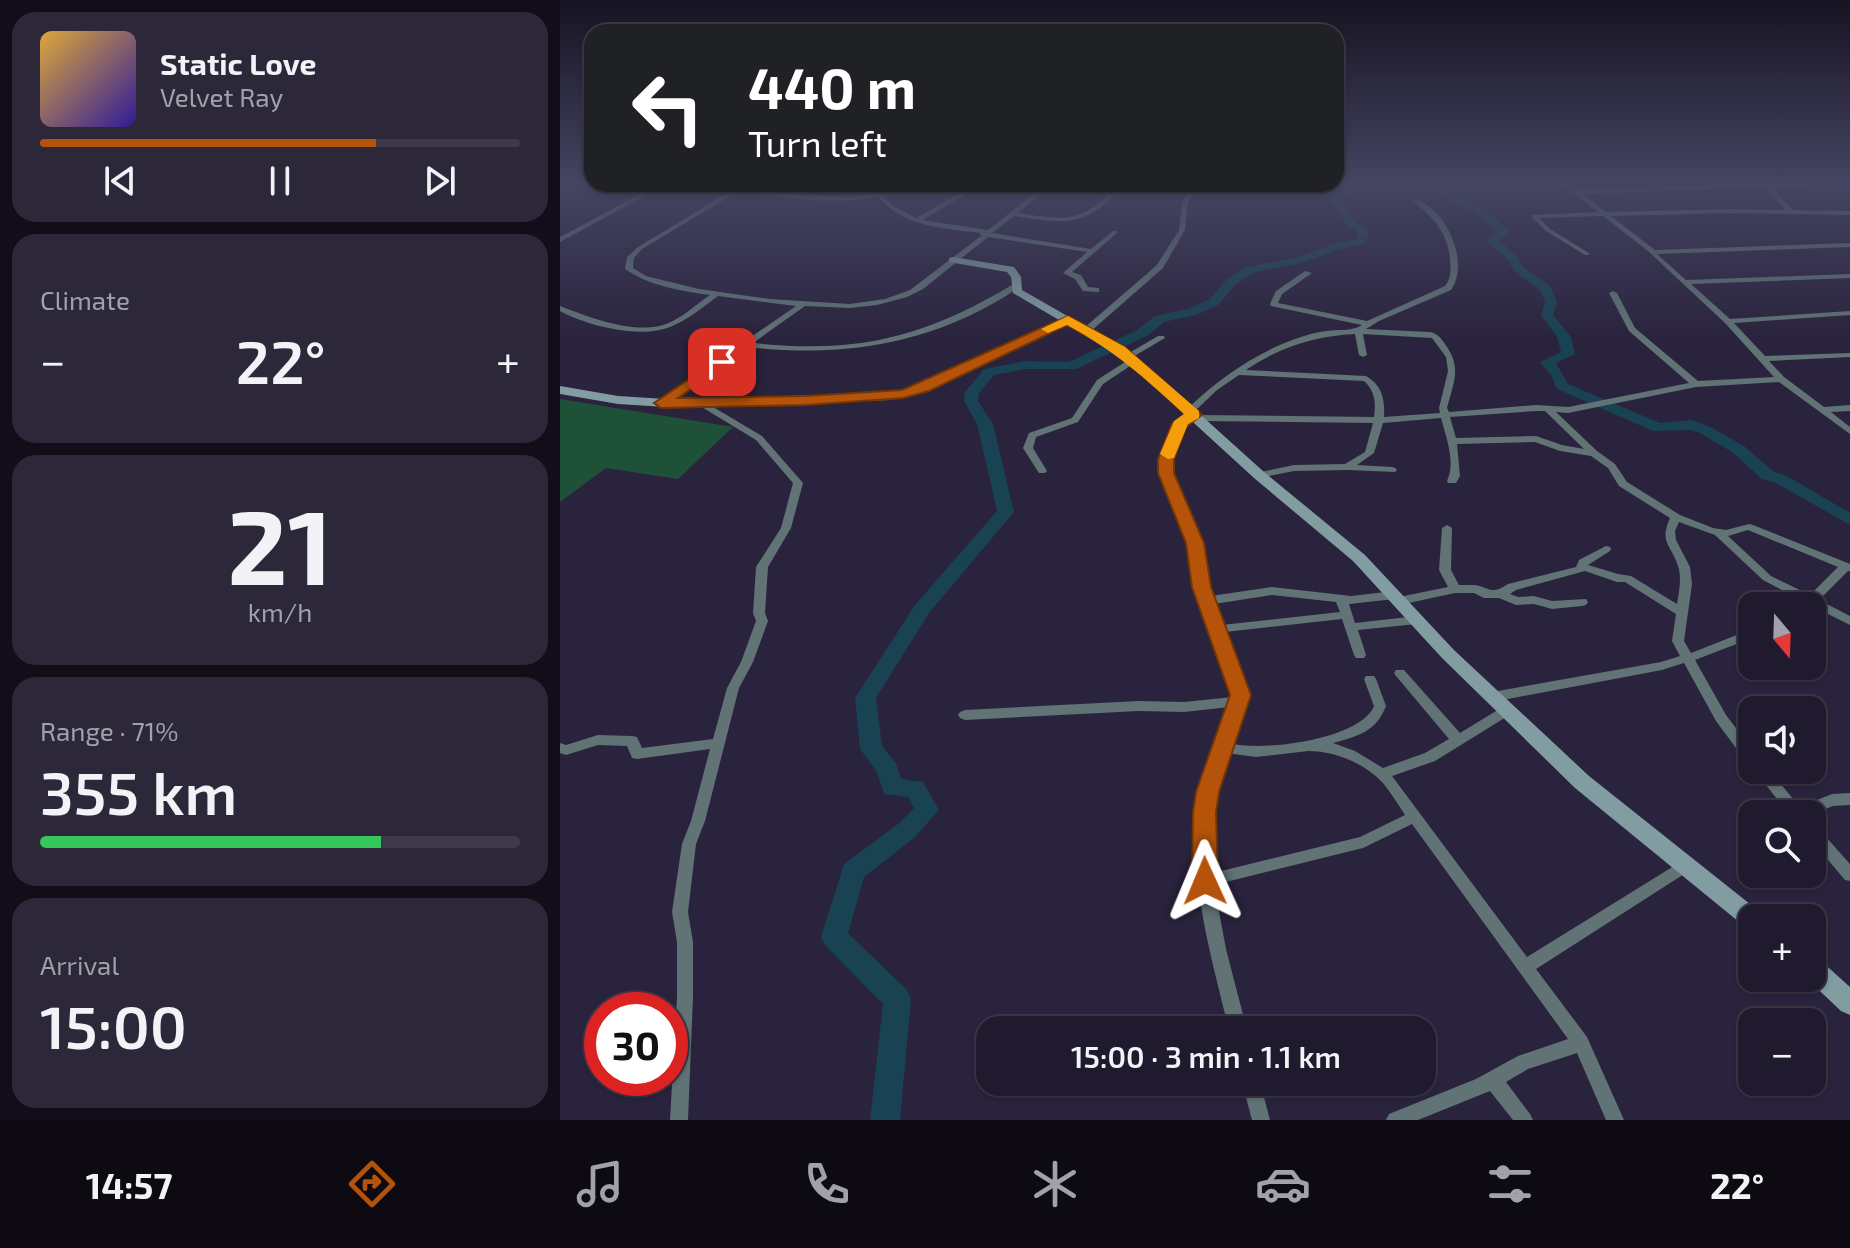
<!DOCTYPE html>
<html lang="en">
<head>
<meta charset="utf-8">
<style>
	:root { --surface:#201a2e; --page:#2d273a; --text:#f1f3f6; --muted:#a2a1aa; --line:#3d384a; --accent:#b45309 }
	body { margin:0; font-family:"Exo 2",sans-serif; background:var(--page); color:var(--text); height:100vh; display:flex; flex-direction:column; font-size:30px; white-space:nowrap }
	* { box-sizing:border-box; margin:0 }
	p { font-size:26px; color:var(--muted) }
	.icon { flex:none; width:44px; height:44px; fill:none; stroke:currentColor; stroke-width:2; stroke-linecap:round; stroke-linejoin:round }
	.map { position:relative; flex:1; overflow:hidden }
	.panel { display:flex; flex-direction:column; gap:12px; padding:12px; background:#120e19; width:560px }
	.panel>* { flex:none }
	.banner { position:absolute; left:24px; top:24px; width:760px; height:168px; border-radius:24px; box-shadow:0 2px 6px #0004,0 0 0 2px var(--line); background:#202124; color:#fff; overflow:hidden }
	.needle { width:52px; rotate:161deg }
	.controls { position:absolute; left:1178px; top:592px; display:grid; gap:16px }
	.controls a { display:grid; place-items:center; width:88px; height:88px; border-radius:16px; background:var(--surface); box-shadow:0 2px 6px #0004,0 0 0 2px var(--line); font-size:40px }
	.speed { position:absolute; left:24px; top:992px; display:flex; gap:16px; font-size:40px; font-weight:700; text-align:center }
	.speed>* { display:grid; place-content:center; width:104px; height:104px; border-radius:50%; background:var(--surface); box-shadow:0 2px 6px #0004,0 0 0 2px var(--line); line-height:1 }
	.speed .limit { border:12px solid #d22; background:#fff; color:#111 }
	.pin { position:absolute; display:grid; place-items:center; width:68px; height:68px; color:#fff; margin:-34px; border-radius:16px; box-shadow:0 4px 12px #0006 }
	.me { position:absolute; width:88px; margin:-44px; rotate:359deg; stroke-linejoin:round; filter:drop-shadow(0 0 6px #0008) }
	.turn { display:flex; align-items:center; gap:28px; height:168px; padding:0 32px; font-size:36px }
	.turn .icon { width:104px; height:104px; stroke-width:2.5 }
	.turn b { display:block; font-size:56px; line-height:68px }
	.big { font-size:60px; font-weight:600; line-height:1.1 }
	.panel .tile { flex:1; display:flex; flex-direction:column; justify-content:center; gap:12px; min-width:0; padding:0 28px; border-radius:24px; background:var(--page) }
	.panel .dial { align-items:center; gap:0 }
	.dial b { font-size:104px; line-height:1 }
	.song { display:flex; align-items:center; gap:24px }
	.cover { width:96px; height:96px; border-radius:12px; background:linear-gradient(135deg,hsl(40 70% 55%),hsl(250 70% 35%)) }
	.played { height:8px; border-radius:4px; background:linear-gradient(90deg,var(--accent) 70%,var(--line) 70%) }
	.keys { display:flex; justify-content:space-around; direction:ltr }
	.heat { display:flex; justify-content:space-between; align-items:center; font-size:44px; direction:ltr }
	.charge { height:12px; border-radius:6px; background:linear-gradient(90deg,#34c759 71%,var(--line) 0) }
	.trip { position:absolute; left:416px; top:1016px; width:460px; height:80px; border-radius:24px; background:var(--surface); box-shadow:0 2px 6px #0004,0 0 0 2px var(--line); font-weight:600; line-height:80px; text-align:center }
	.dock { display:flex; height:128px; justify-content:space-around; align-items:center; background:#0d0a12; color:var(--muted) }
	.dock .icon { width:56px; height:56px }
	.dock .selected { color:var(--accent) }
	.dock b { font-size:36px; color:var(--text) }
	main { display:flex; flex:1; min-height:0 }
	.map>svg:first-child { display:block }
</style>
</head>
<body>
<main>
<section class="panel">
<div class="tile">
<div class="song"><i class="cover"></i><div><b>Static Love</b><p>Velvet Ray</p></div></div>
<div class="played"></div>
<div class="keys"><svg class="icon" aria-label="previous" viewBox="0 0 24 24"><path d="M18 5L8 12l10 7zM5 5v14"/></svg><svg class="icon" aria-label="pause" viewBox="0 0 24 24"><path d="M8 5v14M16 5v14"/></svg><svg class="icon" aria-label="next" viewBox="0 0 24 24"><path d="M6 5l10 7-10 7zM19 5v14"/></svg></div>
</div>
<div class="tile"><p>Climate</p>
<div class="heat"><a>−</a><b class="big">22°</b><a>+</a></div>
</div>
<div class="tile dial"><b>21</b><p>km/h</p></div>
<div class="tile"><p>Range · 71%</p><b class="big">355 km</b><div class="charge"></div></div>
<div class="tile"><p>Arrival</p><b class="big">15:00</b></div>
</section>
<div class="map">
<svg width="1290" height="1120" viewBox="0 0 1290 1120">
	<rect width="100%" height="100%" fill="#2a233d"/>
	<!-- green -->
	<polygon fill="#1f5139" points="0,399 173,427 118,479 46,468 0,502"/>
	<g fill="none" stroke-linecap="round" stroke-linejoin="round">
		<!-- river -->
		<g fill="#194252" fill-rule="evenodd">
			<polygon points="818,183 838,183 789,193 781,201 795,222 809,230 806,243 780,249 742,263 694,272 675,285 658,305 636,315 604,322 587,336 516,369 466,369 434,375 419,393 418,401 433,424 454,512 369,613 316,698 322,746 336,763 341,779 363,782 379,810 354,838 304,877 288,933 347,990 351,999 340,1120 310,1120 323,1004 265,945 261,937 284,864 338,824 354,808 348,797 324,794 317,772 300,749 295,698 355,605 437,511 417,424 404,401 405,392 424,369 466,361 509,362 577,330 595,316 628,309 650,299 667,279 686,267 735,258 773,244 797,239 798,231 787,226 771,201 782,189"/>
			<polygon points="868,183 879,183 904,201 921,207 948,229 949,231 940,241 956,255 963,267 990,286 997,302 993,315 1011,337 1015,354 996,363 1008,384 1100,423 1132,420 1150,427 1184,446 1214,472 1227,476 1290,513 1290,525 1216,483 1202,479 1172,452 1140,433 1130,430 1093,431 997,389 991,375 980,362 1001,352 997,337 981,315 985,302 981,291 954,271 947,259 929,243 927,241 937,231 913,211 896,205"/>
		</g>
		<!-- street -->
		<g fill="#617375" fill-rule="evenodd">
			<path d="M1000,183H1006L1017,190L1202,183H1258L1255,185L1211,186L1233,210L1290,211V215L1171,213L1051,216L1095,250L1290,243V247L1097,254L1126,280L1290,274V278L1131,284L1170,319L1290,311V315L1174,323L1205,356L1290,353V357L1209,361L1224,377L1264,407L1290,405V411L1271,412L1290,427V434L1219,382L1136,387L1008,413L996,412L1037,451L1055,464L1067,482L1120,515L1153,528L1166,530L1189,524L1193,525L1290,564V571H1288L1259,600L1290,616V625L1252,606H1240L1244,602L1203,580L1155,535L1119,522L1115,531L1116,540L1130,567L1132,584L1124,641L1131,653L1192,629V638L1135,660L1166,715L1192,749V764L1187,763L1156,721L1124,663L1102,670L932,702L927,700L926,697L927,694L932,692L1101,662L1120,656L1112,641L1116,614L1065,582H1057L1025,571L956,590L950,594L958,597L974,596L992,601L1026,599L1028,602L1026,605L1022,606L992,609L974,604L956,605L939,598H924L914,593H895L839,605L835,604L833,601L835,599L789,604L795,623L857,616L863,620L857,624L798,630L806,655L804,658H796L794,655L782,619L665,632L686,690L685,701L669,743C701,752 800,740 814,706L804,679L806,676H814L816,679L826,706C816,732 798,736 773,743L795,751L823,768L865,753L889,739L836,676L834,673L836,670H844L900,733L941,708L946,706L951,708L952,711L951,714L875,761L832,776L967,957L1122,861L1127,859L1132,861L1135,865L1132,869L976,969L1027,1037L1064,1120H1046L1017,1053L968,1069L946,1082L970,1114L973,1120H953L930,1091L858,1120H826L829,1114L916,1079L958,1056L1008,1039L852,824L803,848L654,885L666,949L687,1030H669C651,955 627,877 639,800C645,768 658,737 670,707L624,712L579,711L405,720L400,718L398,715L400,712L405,710L579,701L624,702L673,697L674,690L640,601L630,543L601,473V459L614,424L630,414L625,411L627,409C661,377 696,352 741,337C749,334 758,332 766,331C778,329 791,332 802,325L711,306L710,304L716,291L745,271L752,273L722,294L718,303L807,321L885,286C891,278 891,271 890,261C889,234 873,217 853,201V199C885,205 911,262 891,290L819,321L806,329L870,332C878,334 880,337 885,344C902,368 894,381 887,408L889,412L976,405L1008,407L1129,383L1069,331L1049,293L1053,291L1057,293L1075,328L1138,381L1214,377L1165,323L1088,251L1043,216L979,218L990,229L1029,253V255H1025L986,231L972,217V215L1038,212ZM1205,187L1226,210L1171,209L1046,212L1022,194ZM795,334L799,355L803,357L807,355L803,334L872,338L886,357L888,371L879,408L880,413L824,417C825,399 822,385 806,376L686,370C720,347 754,336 795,334ZM679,375L804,381C815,391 816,403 814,417L638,415L634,412L657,390ZM976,411H985L1024,449L1002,445L976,436L896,438L890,417ZM881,418C886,437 896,462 887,481L888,483H896L900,476L897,444L975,442L1000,451L1031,456L1048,468L1059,486L1110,518C1099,543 1111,544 1118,566C1122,578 1119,592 1117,604L1071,576L1058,574L1028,565L1050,551L1051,549L1050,547L1046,546L1019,560L1016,567L948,584C930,596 930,587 914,585C909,585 904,585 899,585L891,570L892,528L887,525L882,528L879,570L888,587L839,597L841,595L839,592L835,591L791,596L712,587L651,596L648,587L640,543L611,473V459L623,425L634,419L638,421L813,423L805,452L785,464L734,465L696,473L694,475L696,477L699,478L734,471L788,470L835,472L837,470L835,468L832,467L797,465L814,453L823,423ZM1188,530L1278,567L1250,595L1211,576L1168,536ZM712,595L776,602L780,612L662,625L654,604ZM748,751C775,751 804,763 823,783C831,793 838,804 845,815L800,837L653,873C649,831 653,792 666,753L696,757Z"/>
			<polygon points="99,184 107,184 0,242 0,237"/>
			<path d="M182,184H189L182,189L244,195L290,197L312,194L349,184H358L336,193L323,196L333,206L356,218L417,184H424L362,220L428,230L487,184H494L458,213C509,221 522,223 559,184H565C526,228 508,224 454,216L432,233L531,249L553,231H557V233L512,272L521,275L528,287L539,288V292L523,291L515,279L503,273L527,252L428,237L363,289L347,297L317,305L290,308L245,306L193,343C297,354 363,338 452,285L459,287C444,298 427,307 411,315C339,349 264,356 187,347L104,405H98V401L236,306L158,296C143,307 128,320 110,327C81,339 27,326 0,311V306C29,317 71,334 103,325C120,320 135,305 150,295C122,291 89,286 65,269L67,257L78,247ZM177,192C223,197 272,206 318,197C344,227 383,228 420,233L421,236L350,290L325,299L290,304L210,299L139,289L86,276L73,268L74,258L82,249Z"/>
			<polygon points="596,184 639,184 628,203 625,230 603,268 530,332 524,332 524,328 597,265 619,230 622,203 630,189 599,186"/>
			<polygon points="598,336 604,336 605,338 571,358 565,358 564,356"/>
			<polygon points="573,357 577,360 576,362 543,384 518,422 476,437 473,448 487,471 485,473 479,473 463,448 469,433 512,418 537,380"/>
			<polygon points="143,401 202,436 243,483 231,528 208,567 205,613 208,621 193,662 179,688 145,821 136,844 128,912 133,942 133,997 128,1120 110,1120 117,997 117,942 112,912 122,844 131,821 150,749 77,759 72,758 67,746 38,745 6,755 0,753 0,743 6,745 38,735 72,736 77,737 82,748 153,739 167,688 181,662 196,621 193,613 196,567 221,528 233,483 196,440 140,406 140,402"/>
			<polygon points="1194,770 1209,770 1240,807 1272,794 1290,793 1290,805 1273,806 1252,814 1229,814"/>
			<polygon points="1252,825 1257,827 1290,864 1290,881 1285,880 1252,841"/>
			<polygon points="682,1082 700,1082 710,1120 692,1120"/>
		</g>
		<!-- secondary -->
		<g fill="#819da1" fill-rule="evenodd">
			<polygon points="393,257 454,267 461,277 462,290 572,353 704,472 805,555 894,650 1029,776 1200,912 1203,918 1192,918 1192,929 1184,926 1015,788 882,658 793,561 694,478 564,359 507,325 368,391 330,400 122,408 58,404 0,394 0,386 58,396 122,400 330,392 360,385 499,320 453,293 451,277 447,272 389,262 389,258"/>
			<polygon points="1252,957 1260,960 1290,987 1290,1015 1281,1011 1246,978 1252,978"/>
		</g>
	</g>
	<!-- sky -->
	<linearGradient id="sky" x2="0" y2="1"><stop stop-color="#171322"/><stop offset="0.54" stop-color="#444562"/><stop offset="1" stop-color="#444562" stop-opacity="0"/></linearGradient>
	<rect width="1290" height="339" fill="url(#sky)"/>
	<!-- route -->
	<polygon fill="#b45309" stroke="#753606" stroke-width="2" points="508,316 565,347 642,415 626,427 614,459 614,473 644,543 651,587 691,695 659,792 656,812 658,881 654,889 645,892 636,889 632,881 633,812 636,792 670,695 632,587 626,543 598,473 598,459 612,424 625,414 556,352 507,325 369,391 343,398 246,405 101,408 94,403 162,357 167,359 167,365 118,398 246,396 342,390"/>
	<!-- slow -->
	<path fill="#f59e0b" d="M508,316L565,347L639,411V418L628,424L614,458L608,459L600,454L614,421L624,414C585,378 554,350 507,325L488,333L481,329Z"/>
</svg>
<div class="controls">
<a><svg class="needle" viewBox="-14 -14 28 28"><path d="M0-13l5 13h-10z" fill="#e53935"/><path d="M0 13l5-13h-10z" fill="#a2a1aa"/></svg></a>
<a><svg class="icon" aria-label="sound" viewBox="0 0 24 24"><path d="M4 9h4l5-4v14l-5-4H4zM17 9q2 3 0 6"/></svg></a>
<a><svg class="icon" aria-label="search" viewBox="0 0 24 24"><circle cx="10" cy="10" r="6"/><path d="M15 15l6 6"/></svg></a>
<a>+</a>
<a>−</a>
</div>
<div class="speed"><div class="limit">30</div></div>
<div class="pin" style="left:162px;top:362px;background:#d93025"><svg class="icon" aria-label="arrive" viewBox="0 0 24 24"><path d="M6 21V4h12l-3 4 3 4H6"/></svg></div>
<svg class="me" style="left:645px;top:881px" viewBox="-20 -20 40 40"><path d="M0-17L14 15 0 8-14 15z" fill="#b45309" stroke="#fff" stroke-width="4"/></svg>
<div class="trip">15:00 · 3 min · 1.1 km</div>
<div class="banner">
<div class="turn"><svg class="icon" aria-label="left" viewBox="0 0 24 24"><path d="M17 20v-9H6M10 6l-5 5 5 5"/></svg><div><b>440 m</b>Turn left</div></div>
</div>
</div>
</main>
<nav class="dock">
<b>14:57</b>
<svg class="icon selected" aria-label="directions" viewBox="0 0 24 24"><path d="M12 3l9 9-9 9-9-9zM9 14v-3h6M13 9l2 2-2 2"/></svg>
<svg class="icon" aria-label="music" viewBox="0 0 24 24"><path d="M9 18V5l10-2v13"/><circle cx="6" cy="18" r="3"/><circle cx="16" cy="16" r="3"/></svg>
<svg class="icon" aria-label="phone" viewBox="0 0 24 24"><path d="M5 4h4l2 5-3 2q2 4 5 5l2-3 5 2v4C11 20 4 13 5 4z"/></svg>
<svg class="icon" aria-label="climate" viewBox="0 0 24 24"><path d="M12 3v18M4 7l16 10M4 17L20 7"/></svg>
<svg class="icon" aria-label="car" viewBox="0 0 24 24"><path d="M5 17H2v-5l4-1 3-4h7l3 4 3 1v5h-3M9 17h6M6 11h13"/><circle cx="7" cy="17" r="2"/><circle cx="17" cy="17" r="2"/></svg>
<svg class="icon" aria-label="filters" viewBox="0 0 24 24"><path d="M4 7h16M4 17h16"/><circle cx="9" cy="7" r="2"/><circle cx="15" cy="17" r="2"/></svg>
<b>22°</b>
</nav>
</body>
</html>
